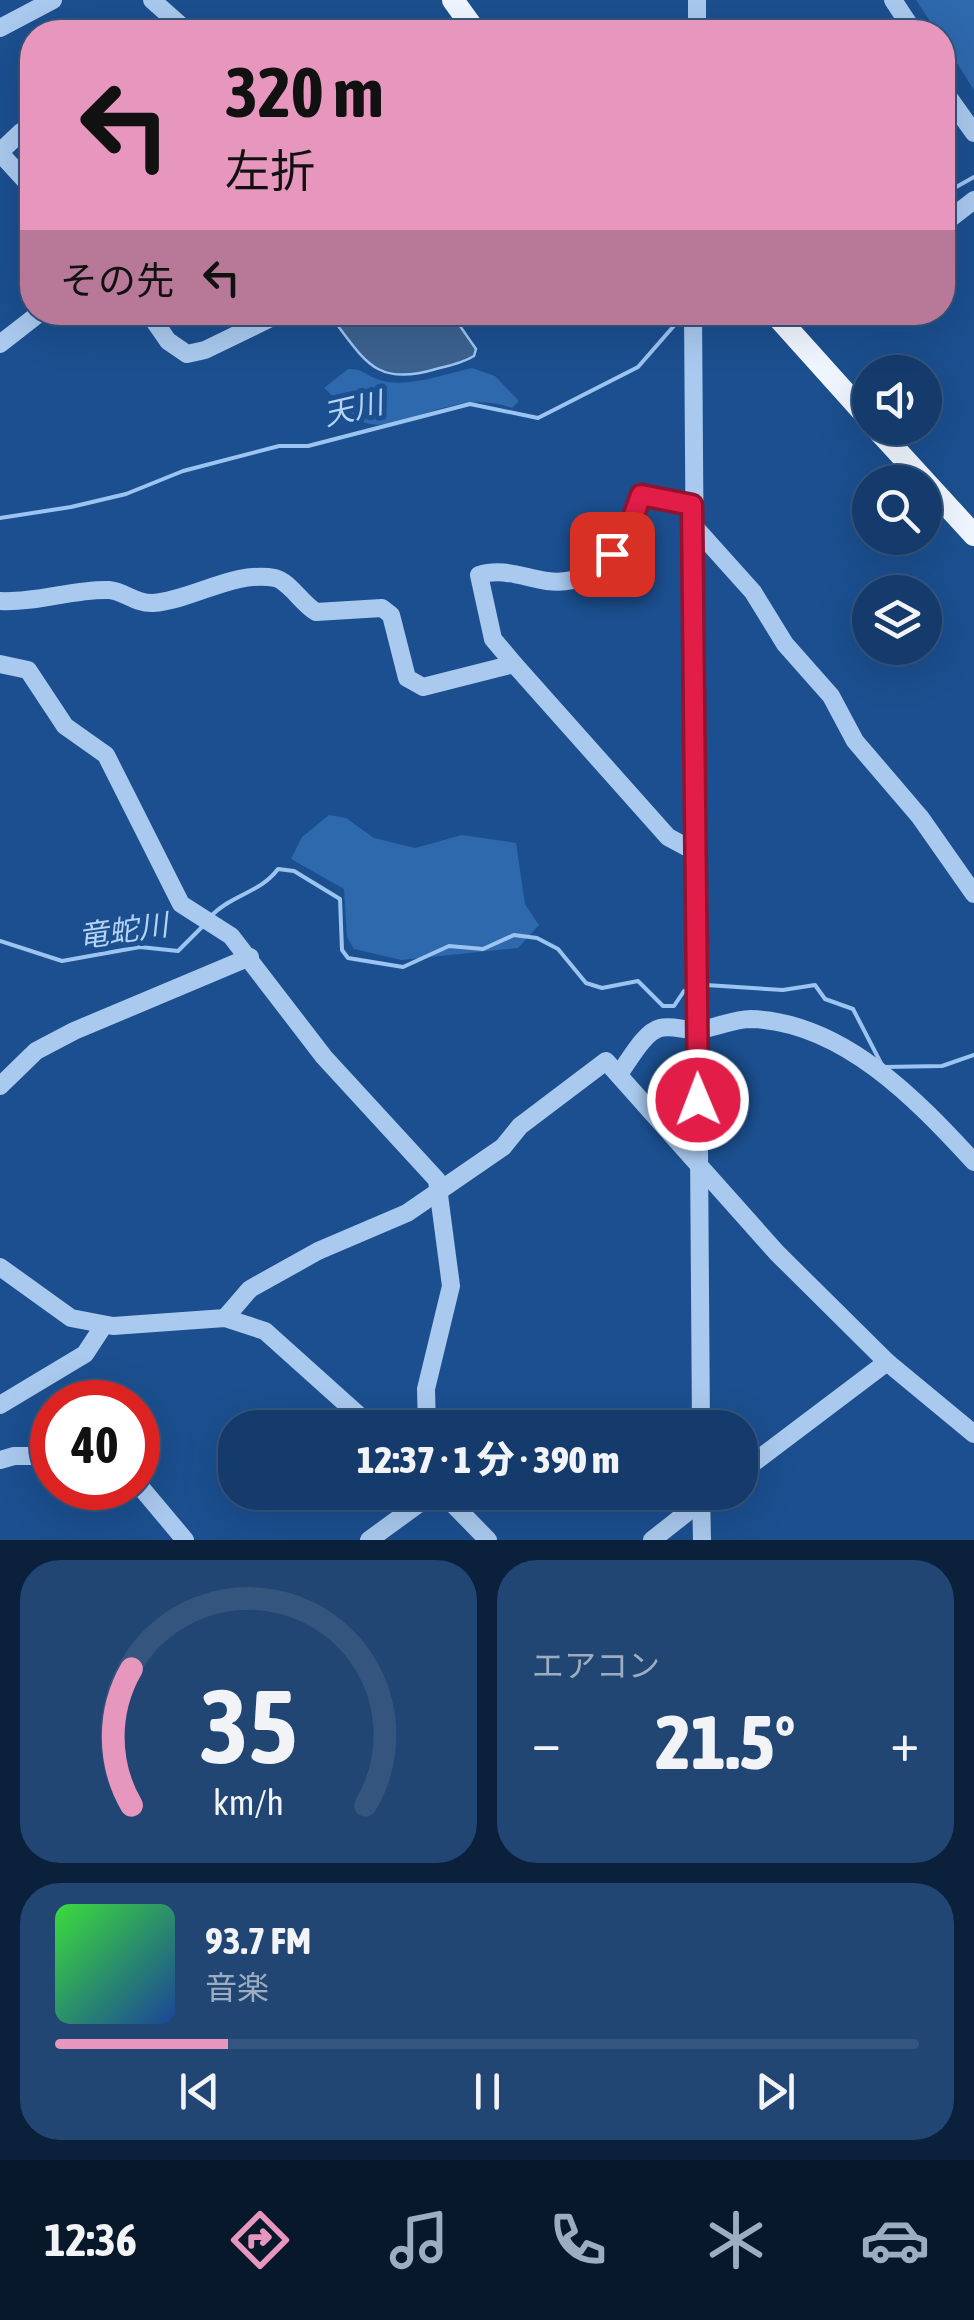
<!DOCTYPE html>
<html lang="ja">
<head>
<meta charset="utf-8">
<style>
	:root { --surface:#143b6b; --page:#214673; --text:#f1f3f6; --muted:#9dadc1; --line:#33557e; --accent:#e797bd }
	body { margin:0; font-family:"Asap Condensed","Noto Sans JP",sans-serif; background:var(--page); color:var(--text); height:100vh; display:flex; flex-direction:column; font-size:38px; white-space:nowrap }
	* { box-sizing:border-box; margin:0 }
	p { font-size:32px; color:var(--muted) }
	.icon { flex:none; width:55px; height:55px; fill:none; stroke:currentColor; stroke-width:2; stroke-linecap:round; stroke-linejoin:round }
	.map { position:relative; height:1540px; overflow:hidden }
	.drawer { display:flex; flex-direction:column; gap:20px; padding:20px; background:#0b203b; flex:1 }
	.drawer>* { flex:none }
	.guide { position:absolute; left:20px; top:20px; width:935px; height:305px; border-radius:40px; box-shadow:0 10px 40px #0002,0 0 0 2px var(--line); background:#e797bd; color:#111; overflow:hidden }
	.tools { position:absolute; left:852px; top:355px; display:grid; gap:20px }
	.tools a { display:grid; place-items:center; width:90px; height:90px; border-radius:50%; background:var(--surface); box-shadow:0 10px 40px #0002,0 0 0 2px var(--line); font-size:50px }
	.speed { position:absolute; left:30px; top:1380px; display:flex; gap:20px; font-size:50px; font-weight:700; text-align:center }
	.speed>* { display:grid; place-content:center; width:130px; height:130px; border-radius:50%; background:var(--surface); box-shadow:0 10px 40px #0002,0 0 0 2px var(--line); line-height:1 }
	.speed .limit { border:15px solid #d22; background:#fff; color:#111 }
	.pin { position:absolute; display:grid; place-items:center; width:85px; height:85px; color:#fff; margin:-42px; border-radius:20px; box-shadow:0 5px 15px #0006 }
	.me { position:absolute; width:110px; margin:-55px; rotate:359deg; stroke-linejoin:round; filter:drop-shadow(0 0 8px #0008) }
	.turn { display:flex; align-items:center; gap:35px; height:210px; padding:0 40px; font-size:45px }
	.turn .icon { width:130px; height:130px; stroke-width:2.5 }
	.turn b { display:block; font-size:70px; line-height:85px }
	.then { display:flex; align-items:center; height:95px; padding:0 40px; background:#0003; gap:20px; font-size:38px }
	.big { font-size:75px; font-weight:800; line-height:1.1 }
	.drawer .card { flex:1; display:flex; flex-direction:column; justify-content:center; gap:15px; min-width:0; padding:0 35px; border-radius:40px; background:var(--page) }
	.drawer .dial { align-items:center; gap:0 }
	.dial svg { height:260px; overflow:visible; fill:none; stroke:var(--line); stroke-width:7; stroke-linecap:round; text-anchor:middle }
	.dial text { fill:var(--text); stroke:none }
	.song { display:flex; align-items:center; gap:30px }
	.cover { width:120px; height:120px; border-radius:15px; background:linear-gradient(135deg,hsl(120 70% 55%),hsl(220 70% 35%)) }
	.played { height:10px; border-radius:5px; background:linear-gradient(90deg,var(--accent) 20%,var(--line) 20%) }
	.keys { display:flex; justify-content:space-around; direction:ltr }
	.heat { display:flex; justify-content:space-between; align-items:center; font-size:55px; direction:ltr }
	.drawer .tiles { flex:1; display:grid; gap:20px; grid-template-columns:1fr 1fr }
	.card:last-child { grid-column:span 2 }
	.trip { position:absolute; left:218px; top:1410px; width:540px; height:100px; border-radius:40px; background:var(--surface); box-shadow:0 10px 40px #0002,0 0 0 2px var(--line); font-weight:800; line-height:100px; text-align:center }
	.tab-bar { display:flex; height:160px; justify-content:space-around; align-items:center; background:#08182b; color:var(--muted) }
	.tab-bar .icon { width:70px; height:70px }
	.tab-bar .current { color:var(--accent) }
	.tab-bar b { font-size:45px; color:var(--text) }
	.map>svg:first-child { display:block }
</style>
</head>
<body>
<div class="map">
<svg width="974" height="1540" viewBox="0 0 974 1540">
	<rect width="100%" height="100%" fill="#1b4f8f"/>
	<!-- green -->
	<g fill="#2e69ad">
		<polygon points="916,0 974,0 974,90 943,41 942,32 937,32"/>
		<path d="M472,368L495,376L519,401L512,408C456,386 401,434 366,423C352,418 336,398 324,388L348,369C363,369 364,374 377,379C404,390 444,374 472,368Z"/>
		<polygon points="329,815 346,818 374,838 415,848 462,835 516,843 525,904 539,925 518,948 401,960 354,949 347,937 344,889 291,859 302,837"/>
	</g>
	<!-- water -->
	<path fill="#3c6290" stroke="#9cc4f0" stroke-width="2.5" d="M328,313H451L476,349L474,356C463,363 449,366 436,369C373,388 364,358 328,313Z"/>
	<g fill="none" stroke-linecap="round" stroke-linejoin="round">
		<!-- stream -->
		<g stroke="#9cc4f0" stroke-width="4">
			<polyline points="942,195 974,177"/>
			<polyline points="0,518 71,507 126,494 183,471 279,446 308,446 470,404 538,418 638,367 686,312"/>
			<path d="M212,915C233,894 260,893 278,869L294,871L340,899L342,950L348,958L403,967L449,946L483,949L514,935L537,938L558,949L586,983L602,988L638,981L663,1006H674L684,991L692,989"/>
			<polyline points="0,941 62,961 140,947 178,951 203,926"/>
			<polyline points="706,985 783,990 815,985 825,999 853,1009 883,1067 942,1066 974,1055"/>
		</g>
		<!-- minor -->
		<g stroke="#a9c9ee" stroke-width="18">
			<polyline points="152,0 188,32"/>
			<polyline points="893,0 914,32"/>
			<polyline points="0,28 53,0"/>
			<polyline points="697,32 697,0"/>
			<polyline points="942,88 974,133"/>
			<polyline points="0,152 21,132 32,127"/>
			<polyline points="0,153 32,188"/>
			<polyline points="942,225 974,200"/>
			<polyline points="148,312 168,341 187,354 205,350 283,312"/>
			<polyline points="693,312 701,1428"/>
			<polyline points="0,344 41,312"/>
			<polyline points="692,524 753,592 785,644 831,696 855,741 920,817 974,894"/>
			<path d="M0,601C37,603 72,589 109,590C124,591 136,604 153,603C193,600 234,570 275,578C289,581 302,604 316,612L382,608L391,615L407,678L423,687L514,664L668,837L694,851"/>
			<polyline points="0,664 28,670 65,726 106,755 181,904 231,936 324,1057 437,1180 451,1286 426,1389 427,1428"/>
			<path d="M514,664L493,639L479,575C503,567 524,578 547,581C603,588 625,539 641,495L692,505"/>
			<path d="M619,1074C629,1061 644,1032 660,1028C672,1025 686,1031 698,1030C716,1028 733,1019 751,1019C843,1022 917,1100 974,1162"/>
			<polyline points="0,1086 36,1051 74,1031 250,957"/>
			<polyline points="0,1267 71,1318 113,1326 225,1318 265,1331 373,1428"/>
			<polyline points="225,1318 250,1289 318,1251 407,1213 503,1147 520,1126 606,1061 777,1253 887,1362 974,1434"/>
			<polyline points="0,1405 85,1354 104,1325"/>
			<polyline points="0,1460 14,1456 52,1456"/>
			<polyline points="740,1473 887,1362"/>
			<polyline points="138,1484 185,1540"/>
			<polyline points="441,1492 488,1540"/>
			<polyline points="701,1493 702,1540"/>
			<polyline points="369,1540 435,1492"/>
			<polyline points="652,1540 713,1492"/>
		</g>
		<!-- major -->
		<g stroke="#f0f6ff" stroke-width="22">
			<polyline points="453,0 476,32"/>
			<polyline points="773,312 870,420"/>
			<polyline points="876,428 974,535"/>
		</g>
	</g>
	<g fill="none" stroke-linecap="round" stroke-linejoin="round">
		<!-- route casing -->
		<g stroke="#92132f" stroke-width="25">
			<polyline id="route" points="612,554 626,537 641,495 692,505 698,1100"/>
		</g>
		<!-- route -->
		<use href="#route" stroke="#e11d48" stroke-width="18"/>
	</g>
	<g text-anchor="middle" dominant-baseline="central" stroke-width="10" stroke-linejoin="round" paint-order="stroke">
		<!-- water labels -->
		<g font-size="30" font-style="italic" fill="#b5d3f5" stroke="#1b4f8f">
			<text transform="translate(353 408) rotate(-13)">天川</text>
			<text transform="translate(123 930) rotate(-8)">竜蛇川</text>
		</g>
	</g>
</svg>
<div class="tools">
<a><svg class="icon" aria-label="sound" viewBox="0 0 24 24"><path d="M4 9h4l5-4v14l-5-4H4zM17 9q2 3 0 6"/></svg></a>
<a><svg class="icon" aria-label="search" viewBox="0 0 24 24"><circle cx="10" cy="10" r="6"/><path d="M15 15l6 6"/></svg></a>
<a><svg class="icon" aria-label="layers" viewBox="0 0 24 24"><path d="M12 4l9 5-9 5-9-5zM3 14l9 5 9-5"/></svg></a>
</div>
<div class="speed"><div class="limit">40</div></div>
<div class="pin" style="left:612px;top:554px;background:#d93025"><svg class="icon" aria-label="arrive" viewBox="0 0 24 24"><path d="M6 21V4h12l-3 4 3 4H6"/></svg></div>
<svg class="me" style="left:698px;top:1100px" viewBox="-20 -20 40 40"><circle r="17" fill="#e11d48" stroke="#fff" stroke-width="3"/><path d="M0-11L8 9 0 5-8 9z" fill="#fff"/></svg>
<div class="trip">12:37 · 1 分 · 390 m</div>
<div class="guide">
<div class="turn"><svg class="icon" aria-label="left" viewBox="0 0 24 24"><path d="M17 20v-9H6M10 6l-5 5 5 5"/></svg><div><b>320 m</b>左折</div></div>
<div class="then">その先<svg class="icon" aria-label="left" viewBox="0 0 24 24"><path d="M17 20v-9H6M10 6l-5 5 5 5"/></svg></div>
</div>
</div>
<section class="drawer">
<div class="tiles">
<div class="card dial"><svg viewBox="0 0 100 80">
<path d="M14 69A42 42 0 1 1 86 69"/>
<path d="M14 69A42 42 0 0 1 14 27" stroke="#e797bd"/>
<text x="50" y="56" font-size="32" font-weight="700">35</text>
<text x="50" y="72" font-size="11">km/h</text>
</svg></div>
<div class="card"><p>エアコン</p>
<div class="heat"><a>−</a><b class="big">21.5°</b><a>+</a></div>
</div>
<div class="card">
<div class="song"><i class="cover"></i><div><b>93.7 FM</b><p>音楽</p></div></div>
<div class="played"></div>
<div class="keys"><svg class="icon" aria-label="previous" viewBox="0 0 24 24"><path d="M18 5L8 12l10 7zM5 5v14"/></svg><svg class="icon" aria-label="pause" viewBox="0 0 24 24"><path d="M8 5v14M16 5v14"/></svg><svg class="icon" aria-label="next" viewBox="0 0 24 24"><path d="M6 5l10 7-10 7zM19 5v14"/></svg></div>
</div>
</div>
</section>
<nav class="tab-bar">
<b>12:36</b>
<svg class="icon current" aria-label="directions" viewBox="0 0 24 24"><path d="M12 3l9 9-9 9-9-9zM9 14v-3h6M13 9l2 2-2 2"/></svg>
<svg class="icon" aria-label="music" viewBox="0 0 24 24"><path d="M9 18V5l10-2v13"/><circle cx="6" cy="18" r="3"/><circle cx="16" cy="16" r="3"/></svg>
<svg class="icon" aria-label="phone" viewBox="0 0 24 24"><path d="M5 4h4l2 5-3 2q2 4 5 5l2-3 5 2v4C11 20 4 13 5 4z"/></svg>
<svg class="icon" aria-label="climate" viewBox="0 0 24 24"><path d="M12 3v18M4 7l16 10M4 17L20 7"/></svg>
<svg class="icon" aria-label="car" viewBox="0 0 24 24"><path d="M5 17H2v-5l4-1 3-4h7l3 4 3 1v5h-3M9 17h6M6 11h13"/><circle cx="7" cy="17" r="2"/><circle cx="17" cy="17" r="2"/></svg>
</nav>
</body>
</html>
